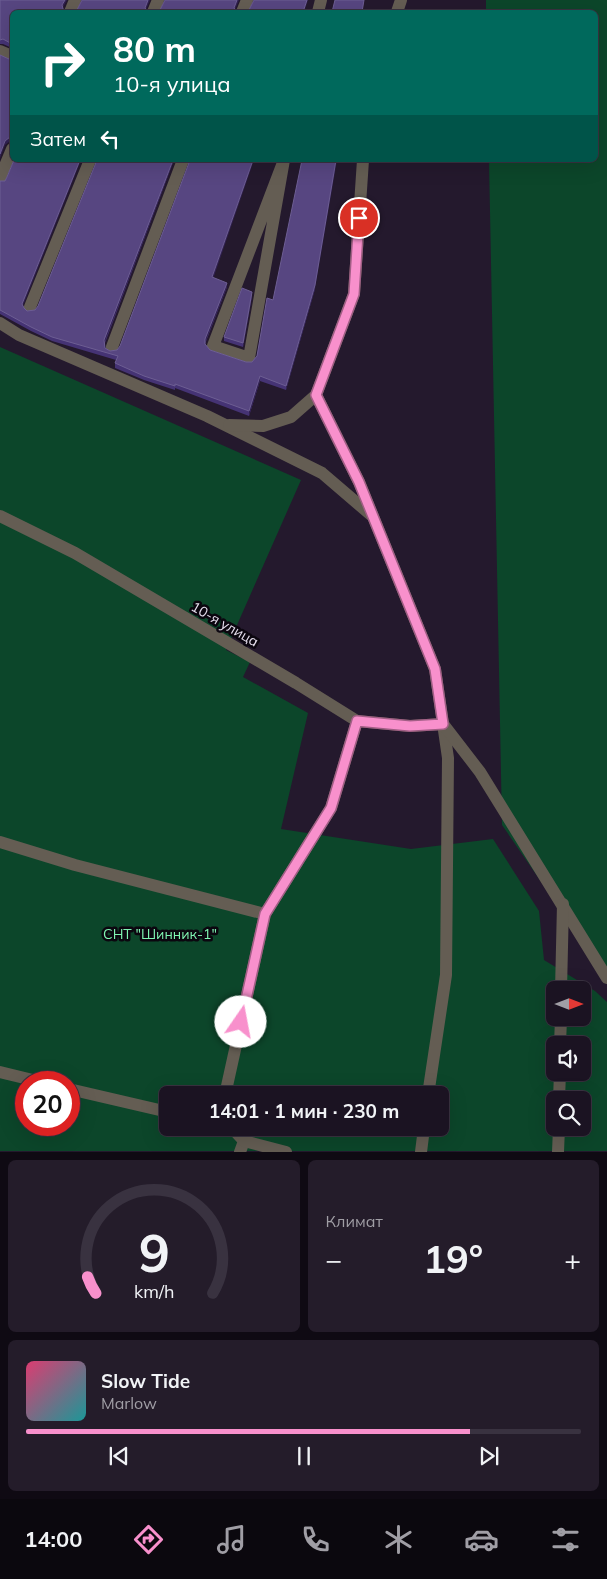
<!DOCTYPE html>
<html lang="ru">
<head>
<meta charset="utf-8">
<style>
	:root { --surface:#1b1322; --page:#241c2a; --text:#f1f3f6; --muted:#a09ea5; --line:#393240; --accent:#f890cc }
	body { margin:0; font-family:Mulish,sans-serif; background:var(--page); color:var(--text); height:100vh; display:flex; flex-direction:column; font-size:19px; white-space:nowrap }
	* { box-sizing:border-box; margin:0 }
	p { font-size:16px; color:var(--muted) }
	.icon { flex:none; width:28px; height:28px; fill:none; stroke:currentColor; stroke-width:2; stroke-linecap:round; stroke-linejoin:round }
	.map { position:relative; height:1152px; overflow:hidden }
	.details { display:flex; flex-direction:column; gap:8px; padding:8px; background:#0f0a13; flex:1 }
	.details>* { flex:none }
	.banner { position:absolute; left:10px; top:10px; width:588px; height:152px; border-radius:8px; box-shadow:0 5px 20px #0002,0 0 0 1px var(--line); background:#00695c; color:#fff; overflow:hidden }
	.needle { width:32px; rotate:90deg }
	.controls { position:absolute; left:546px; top:981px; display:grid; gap:10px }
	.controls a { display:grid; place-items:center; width:45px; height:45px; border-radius:8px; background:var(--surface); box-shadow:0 5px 20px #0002,0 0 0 1px var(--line); font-size:25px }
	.speed { position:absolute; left:15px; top:1071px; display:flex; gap:10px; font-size:25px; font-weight:700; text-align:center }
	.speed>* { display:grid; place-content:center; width:65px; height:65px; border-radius:50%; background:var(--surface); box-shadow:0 5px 20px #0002,0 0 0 1px var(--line); line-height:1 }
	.speed .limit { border:8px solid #d22; background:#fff; color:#111 }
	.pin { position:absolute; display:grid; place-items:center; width:42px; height:42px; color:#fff; margin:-21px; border:2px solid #fff; border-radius:50%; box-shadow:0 1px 5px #0007 }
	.me { position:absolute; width:55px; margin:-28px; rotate:12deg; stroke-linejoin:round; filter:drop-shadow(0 0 4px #0008) }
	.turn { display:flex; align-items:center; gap:18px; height:105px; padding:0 20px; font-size:22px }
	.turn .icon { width:65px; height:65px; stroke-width:2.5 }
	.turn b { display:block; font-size:35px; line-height:42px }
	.then { display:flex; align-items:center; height:48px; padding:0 20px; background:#0003; gap:10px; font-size:19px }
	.big { font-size:38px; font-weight:700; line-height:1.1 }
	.details .widget { flex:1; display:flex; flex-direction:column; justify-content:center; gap:8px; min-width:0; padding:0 18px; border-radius:8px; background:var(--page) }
	.details .dial { align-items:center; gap:0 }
	.dial svg { height:130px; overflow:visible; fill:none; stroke:var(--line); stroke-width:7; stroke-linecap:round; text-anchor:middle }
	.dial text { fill:var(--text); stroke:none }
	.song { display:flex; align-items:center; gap:15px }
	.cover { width:60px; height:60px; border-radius:8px; background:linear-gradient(135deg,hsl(340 70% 55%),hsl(180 70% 35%)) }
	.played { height:5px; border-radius:2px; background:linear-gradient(90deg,var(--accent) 80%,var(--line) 80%) }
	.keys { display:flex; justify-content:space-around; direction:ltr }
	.heat { display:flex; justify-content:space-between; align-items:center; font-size:28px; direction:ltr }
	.details .tiles { flex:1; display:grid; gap:8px; grid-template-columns:1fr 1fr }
	.widget:last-child { grid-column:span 2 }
	.trip { position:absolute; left:159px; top:1086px; width:290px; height:50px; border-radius:8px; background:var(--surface); box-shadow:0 5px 20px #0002,0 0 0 1px var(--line); font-weight:700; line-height:50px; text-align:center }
	.tab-bar { display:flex; height:80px; justify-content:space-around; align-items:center; background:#0b080e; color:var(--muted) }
	.tab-bar .icon { width:35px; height:35px }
	.tab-bar .current { color:var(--accent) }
	.tab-bar b { font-size:22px; color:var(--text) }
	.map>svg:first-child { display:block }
</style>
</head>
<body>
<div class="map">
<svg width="607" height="1152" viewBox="0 0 607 1152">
	<rect width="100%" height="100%" fill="#24192d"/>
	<!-- green -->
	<g fill="#0c462a" fill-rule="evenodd">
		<polygon points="486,0 607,0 607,977 502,825 489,160 595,160 595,12 486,12"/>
		<path d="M0,347L301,480L226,650L250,662L243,677L308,713L281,829L411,849L493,839L539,911L544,960L595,991L607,1002V1151H0ZM555,990H582V1018H555ZM555,1045H582V1072H555ZM26,1082H69V1125H26ZM168,1095H440V1128H168ZM555,1100H582V1128H555Z"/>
	</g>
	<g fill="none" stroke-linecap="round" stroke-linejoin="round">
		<!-- minor -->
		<g stroke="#645d53" stroke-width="12">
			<polyline points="70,12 75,0"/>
			<polyline points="153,12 158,0"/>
			<polyline points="242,12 247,0"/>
			<polyline points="318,12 321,0"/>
			<polyline points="397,12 401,0"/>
			<polyline points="0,51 12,56"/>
			<polyline points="284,160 213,346 249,358 284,160"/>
			<polyline points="363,160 354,294 316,395 359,482 435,669 448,758 446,975 428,1095"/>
			<polyline points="0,178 12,149"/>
			<polyline points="30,307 90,160"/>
			<polyline points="0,323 19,335 207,416 322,473 371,515"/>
			<polyline points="112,347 183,160"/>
			<polyline points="229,425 263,426 291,417 316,395"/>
			<polyline points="0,516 75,553 296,683 357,721 410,726 443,724 480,772 607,978"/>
			<polyline points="0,842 75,865 265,914"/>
			<polyline points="561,990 563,904"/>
			<polyline points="560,1045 561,1018"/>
			<polyline points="0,1072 41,1082"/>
			<polyline points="69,1089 168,1112"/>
			<polyline points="225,1095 265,914 331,808 357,721"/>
			<polyline points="559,1100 560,1072"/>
			<polyline points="232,1128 244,1141 240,1152"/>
			<polyline points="244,1141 286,1152"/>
			<polyline points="421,1152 424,1128"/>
			<polyline points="558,1152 559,1128"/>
		</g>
	</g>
	<!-- wall -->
	<g fill="#453374">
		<polygon points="0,0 63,8 12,12 12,48 3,44 0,44"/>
		<polygon points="174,160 105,343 105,348 110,351 117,350 214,278 227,287 205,344 210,350 246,362 252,362 257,356 273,300 315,289 286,390 260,381 249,416 175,388 175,390 144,380 115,368 115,363 116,360 52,341 31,331 0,314 0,181 23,306 24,308 27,311 35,310"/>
		<polygon points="252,296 243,347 224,341 224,337"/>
	</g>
	<!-- shaded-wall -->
	<g fill="#312152">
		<polygon points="65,0 67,0 62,9 62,5"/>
		<polygon points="148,0 150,0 145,12 145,8"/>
		<polygon points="237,0 239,0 234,12 234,8"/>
		<polygon points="307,0 308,0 304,12 303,12"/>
		<polygon points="10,137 10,141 5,145 0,158 0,154 5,141"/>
		<polygon points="80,160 81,160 22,308 22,304"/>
		<polygon points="173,160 174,160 104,344 104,340"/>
		<polygon points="253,160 254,160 212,282 212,277"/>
		<polygon points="336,160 337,160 315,289 286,390 286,386"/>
		<polygon points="227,283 227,287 205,343 205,339"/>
		<polygon points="252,292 252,296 243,347 243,343"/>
		<polygon points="260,376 260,381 249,416 249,411"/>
	</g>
	<!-- building -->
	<g fill="#574681" stroke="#6d5e93">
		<polygon points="0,0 65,0 62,5 64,12 12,12 12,44 3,39 0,40"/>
		<polygon points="82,0 148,0 145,8 148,12 76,12"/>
		<polygon points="165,0 237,0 234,8 237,12 159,12"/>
		<polygon points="254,0 307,0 303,12 248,12"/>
		<polygon points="335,0 364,0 362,12 332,12"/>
		<polygon points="0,55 9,59 12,59 12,137 10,137 5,141 0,154"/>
		<polygon points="14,160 80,160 22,304 24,308 27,311 35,310 38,306 97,160 173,160 104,340 105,348 110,351 117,350 120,346 190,160 253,160 212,277 227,283 205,339 205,344 210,350 246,362 252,362 257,356 267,298 273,300 302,160 336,160 315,285 286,386 260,376 249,411 175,384 175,386 144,376 115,363 118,356 52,337 31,327 0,310 0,181 5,181 7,177"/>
		<polygon points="242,288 252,292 243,343 224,337"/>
	</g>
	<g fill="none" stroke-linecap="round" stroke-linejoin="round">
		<!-- route casing -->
		<g stroke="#a15e85" stroke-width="12">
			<polyline id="route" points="241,1022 265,914 331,808 357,721 410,726 443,724 435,669 359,482 316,395 354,294 359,218"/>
		</g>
		<!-- route -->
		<use href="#route" stroke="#f890cc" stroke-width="9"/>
	</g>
	<g text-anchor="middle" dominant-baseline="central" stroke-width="5" stroke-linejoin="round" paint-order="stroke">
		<!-- street labels -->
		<g font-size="14" fill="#e7e0ef" stroke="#0b060f">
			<text transform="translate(225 624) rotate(30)">10-я улица</text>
		</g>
		<!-- park labels -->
		<g font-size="14" fill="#7ff5b2" stroke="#0b060f">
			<text x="160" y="934">СНТ "Шинник-1"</text>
		</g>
	</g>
</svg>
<div class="controls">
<a><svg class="needle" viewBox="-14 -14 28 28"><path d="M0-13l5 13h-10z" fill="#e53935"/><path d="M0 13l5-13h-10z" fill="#a09ea5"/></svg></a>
<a><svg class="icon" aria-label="sound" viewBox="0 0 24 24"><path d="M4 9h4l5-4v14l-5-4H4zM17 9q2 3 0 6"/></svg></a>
<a><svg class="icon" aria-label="search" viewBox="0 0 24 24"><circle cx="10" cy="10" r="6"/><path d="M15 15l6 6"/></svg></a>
</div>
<div class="speed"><div class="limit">20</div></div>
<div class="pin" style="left:359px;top:218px;background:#d93025"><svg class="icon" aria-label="arrive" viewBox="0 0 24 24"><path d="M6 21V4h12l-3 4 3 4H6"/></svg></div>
<svg class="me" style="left:241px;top:1022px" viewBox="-20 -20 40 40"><circle r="19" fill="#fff"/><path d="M0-13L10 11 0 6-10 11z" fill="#f890cc"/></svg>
<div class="trip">14:01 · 1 мин · 230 m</div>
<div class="banner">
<div class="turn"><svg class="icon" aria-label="right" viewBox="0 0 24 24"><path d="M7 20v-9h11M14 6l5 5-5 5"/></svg><div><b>80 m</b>10-я улица</div></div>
<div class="then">Затем<svg class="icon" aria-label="left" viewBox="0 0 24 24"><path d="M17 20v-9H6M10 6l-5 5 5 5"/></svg></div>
</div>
</div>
<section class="details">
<div class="tiles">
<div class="widget dial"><svg viewBox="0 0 100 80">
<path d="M14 69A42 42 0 1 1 86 69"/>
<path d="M14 69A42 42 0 0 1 9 59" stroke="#f890cc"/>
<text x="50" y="56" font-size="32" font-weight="700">9</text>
<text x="50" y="72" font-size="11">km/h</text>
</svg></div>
<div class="widget"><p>Климат</p>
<div class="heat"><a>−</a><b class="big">19°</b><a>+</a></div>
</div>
<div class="widget">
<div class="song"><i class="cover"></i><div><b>Slow Tide</b><p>Marlow</p></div></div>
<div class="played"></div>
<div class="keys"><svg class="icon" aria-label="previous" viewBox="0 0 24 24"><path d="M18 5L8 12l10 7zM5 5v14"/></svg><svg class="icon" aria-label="pause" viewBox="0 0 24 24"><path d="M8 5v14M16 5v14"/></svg><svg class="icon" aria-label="next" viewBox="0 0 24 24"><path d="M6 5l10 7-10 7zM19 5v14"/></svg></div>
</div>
</div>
</section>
<nav class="tab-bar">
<b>14:00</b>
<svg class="icon current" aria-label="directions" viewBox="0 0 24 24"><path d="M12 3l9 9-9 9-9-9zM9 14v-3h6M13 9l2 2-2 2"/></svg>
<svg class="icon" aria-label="music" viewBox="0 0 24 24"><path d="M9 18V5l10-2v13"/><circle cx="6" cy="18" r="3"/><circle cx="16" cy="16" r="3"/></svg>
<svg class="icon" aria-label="phone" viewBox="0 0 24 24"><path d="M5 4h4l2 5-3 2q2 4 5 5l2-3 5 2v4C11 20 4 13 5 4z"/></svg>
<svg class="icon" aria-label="climate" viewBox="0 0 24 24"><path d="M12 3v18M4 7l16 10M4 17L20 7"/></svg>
<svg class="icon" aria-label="car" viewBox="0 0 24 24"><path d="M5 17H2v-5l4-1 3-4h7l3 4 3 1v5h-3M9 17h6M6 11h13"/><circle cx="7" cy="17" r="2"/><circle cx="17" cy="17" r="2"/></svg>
<svg class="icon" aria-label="filters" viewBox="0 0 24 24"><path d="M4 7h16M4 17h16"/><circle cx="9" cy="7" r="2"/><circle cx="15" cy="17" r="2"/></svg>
</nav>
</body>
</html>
